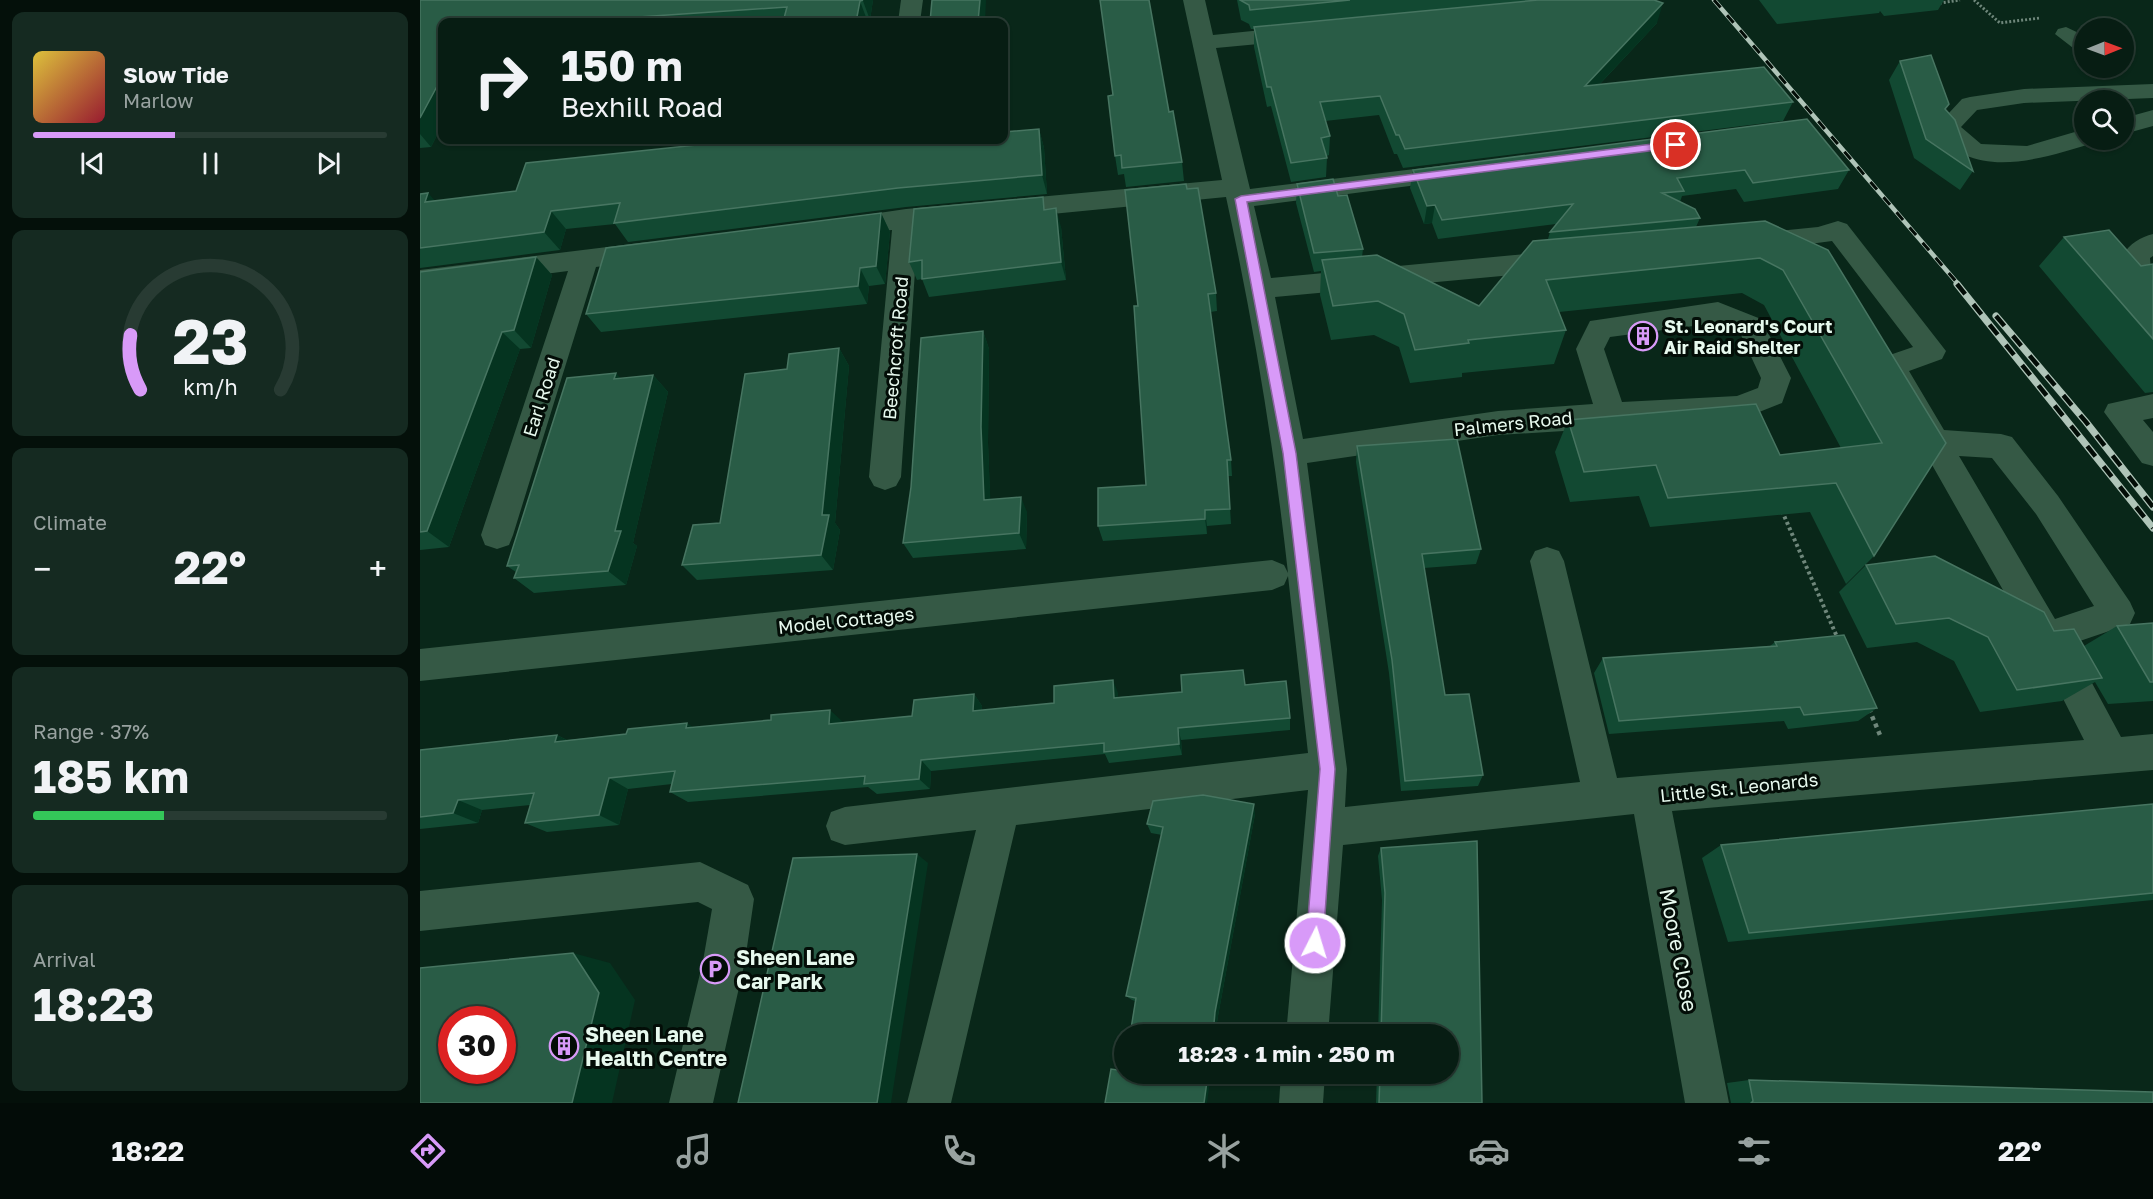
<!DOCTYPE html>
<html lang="en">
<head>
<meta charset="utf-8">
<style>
	:root { --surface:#071d13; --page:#152a21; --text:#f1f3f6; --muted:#98a2a0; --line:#283b33; --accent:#d89af8 }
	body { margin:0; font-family:"Golos Text",sans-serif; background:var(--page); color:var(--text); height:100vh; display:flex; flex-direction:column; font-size:22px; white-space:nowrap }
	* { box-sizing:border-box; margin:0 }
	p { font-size:20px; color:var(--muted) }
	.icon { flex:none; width:33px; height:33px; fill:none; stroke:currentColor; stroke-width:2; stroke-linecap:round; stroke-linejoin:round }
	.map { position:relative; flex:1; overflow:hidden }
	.panel { display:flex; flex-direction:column; gap:12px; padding:12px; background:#04100a; width:420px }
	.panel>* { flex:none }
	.top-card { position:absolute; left:18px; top:18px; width:570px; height:126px; border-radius:12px; box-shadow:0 2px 4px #0004,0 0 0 2px var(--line); background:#071d13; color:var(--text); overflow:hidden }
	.needle { width:39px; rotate:89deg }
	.fabs { position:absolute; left:1654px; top:18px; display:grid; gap:12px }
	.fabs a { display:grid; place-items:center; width:60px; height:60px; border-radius:50%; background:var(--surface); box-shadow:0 2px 4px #0004,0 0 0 2px var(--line); font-size:30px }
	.speed { position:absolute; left:18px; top:1006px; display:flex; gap:12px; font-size:30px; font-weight:700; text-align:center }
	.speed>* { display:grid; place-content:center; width:78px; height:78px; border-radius:50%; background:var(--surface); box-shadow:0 2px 4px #0004,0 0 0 2px var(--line); line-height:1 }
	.speed .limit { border:9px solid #d22; background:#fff; color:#111 }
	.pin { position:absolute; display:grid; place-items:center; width:51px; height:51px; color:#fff; margin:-26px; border:3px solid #fff; border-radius:50%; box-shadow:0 2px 6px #0007 }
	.me { position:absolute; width:66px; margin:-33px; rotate:5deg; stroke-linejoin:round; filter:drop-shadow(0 0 4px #0008) }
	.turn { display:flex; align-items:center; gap:21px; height:126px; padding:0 24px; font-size:27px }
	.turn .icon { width:78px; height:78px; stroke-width:2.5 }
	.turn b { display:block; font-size:42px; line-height:51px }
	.big { font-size:45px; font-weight:700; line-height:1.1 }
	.panel .card { flex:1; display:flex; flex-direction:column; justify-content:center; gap:9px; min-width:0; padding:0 21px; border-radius:12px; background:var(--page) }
	.panel .dial { align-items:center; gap:0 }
	.dial svg { height:156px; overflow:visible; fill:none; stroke:var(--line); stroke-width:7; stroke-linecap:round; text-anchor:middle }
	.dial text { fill:var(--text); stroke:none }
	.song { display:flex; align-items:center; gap:18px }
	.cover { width:72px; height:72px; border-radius:9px; background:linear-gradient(135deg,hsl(50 70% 55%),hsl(350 70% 35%)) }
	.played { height:6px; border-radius:3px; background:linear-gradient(90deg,var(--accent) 40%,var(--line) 40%) }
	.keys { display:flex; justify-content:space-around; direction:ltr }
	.heat { display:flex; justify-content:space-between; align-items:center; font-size:33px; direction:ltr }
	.charge { height:9px; border-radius:4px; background:linear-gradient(90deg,#34c759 37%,var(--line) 0) }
	.trip { position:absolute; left:694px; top:1024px; width:345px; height:60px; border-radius:30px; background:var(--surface); box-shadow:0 2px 4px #0004,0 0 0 2px var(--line); font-weight:700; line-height:60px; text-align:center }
	.menu { display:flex; height:96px; justify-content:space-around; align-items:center; background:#030c08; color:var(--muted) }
	.menu .icon { width:42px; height:42px }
	.menu .on { color:var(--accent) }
	.menu b { font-size:27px; color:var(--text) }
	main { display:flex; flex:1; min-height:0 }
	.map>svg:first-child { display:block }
</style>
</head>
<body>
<main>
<section class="panel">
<div class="card">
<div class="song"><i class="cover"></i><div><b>Slow Tide</b><p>Marlow</p></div></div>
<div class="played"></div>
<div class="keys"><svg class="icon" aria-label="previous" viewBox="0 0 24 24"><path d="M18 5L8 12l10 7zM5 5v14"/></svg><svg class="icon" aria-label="pause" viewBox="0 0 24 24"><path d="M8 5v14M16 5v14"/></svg><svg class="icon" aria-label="next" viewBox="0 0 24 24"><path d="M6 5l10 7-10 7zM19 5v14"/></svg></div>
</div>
<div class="card dial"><svg viewBox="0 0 100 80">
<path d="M14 69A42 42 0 1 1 86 69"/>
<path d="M14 69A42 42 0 0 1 9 41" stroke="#d89af8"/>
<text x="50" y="56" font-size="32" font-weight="700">23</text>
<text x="50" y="72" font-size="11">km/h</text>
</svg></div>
<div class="card"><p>Climate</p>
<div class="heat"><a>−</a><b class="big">22°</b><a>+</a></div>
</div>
<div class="card"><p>Range · 37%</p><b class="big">185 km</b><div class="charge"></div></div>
<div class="card"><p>Arrival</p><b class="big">18:23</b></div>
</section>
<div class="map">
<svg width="1733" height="1103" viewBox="0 0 1733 1103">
	<rect width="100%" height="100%" fill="#092719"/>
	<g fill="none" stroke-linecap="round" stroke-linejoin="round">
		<!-- path-far2 -->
		<g stroke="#6f877b" stroke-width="3" stroke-dasharray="2 2" stroke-linecap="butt">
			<polyline points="1517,0 1520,3 1540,0"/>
			<polyline points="1554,0 1580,23 1620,18"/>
		</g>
		<!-- path-far1 -->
		<polyline stroke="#6f877b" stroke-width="4" stroke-dasharray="3 3" stroke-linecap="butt" points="1362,511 1418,639"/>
		<!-- path -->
		<polyline stroke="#6f877b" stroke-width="4.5" stroke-dasharray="4 4" stroke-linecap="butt" points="1449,709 1460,735"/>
		<!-- minor -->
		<g fill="#355945" fill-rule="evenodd">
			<polygon points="481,0 503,0 500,22 478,22"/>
			<path d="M763,0H785L793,35L880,26L888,28L891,33L888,38L880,40L796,48L830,189L1036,164L1045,166L1049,172L1045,178L1036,180L834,206L851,278L1137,251L1147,254L1151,261L1147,268L1137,271L855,297L883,439L1078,411L1173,404L1156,349L1170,321L1298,302L1341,319L1371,378L1362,403L1319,420L1078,435L887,463L927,769L925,807L1160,782L1110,561L1115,551L1127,547L1139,551L1144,561L1197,778L1664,740L1630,673L1456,366L1461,358L1493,347L1412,241L1338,251L1329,249L1325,242L1329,235L1338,233L1398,227L1418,221L1427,224L1526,351L1522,359L1489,371L1524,430L1581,434L1592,437L1638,496L1710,602L1715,613L1710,624L1651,644L1701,737L1733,734V770L1252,811L1309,1103H1265L1214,814L923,845L908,1035H866L888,790L596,825L531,1103H487L556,830L425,845L411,840L406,826L411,812L425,807L888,753L868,576L864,585L852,590L0,681V649L852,560L864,565L868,573C854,446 833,321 806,197L498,227L481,477L476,486L465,490L454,486L449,477L472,230L420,235L411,232L407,226L411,220L486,209L802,180ZM1296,323L1320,333L1341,378L1338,388L1317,396L1202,402L1184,349L1190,337ZM1539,456L1572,458L1616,514L1674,606L1635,619Z"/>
			<polygon points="1646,27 1665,36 1665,53 1657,51 1635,34 1638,29"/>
			<path d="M1733,84V98L1604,103L1557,110L1541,127L1561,144L1607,146L1665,129V140H1676L1674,143C1622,158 1551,184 1515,128L1542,99L1550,97L1604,89Z"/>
			<polygon points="1733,110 1733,126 1704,134 1704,118"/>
			<path d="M1733,234V256L1730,258L1733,298C1713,292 1708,273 1703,255C1709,244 1721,237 1733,234Z"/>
			<polygon points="228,242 237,244 241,251 237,258 176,267 93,535 89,545 77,549 65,545 61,535 148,271 0,290 0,270"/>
			<polygon points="1733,394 1733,418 1723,420 1733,432 1733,466 1722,463 1684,412 1688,404"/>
			<polygon points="280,862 328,885 334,899 325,961 293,1103 249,1103 283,961 292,909 278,902 0,931 0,891"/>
			<polygon points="861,1074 905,1074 903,1103 859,1103"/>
		</g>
		<!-- rail-far1 casing -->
		<g stroke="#afc4b8" stroke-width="4.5">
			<polyline id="rail-far1" points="1294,0 1539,285"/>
		</g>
		<!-- rail casing -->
		<g stroke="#afc4b8" stroke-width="7">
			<g id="rail">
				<polyline points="1537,284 1733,528"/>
				<polyline points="1576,316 1666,422 1733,507"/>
			</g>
		</g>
		<!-- rail-far1 -->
		<use href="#rail-far1" stroke="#030d07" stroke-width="3" stroke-dasharray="10" stroke-linecap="butt"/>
		<!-- rail -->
		<use href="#rail" stroke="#030d07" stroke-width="4.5" stroke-dasharray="13" stroke-linecap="butt"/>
	</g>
	<!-- wall -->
	<g fill="#124932">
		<polygon points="0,0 453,0 450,20 447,20 447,22 22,22 22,125 11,147 0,148"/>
		<polygon points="817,0 1234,0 1237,23 1179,85 1373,102 1363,121 983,168 977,154 974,154 959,115 905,121 910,136 909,155 907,156 907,158 906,177 871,182 851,106 847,107 834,47 834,29 831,29 829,24 821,20"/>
		<polygon points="1339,0 1524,0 1518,10 1464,16 1460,11 1459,13 1357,24"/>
		<polygon points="1480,61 1529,104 1525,109 1553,171 1540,190 1494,158 1469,80"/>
		<polygon points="693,95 749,112 762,162 764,181 706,187 704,174 698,175 695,156"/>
		<polygon points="619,129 624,148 627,194 486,207 208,242 195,224 146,229 140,250 0,268 0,194 8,193 14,201 584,140"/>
		<polygon points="103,140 151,140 106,142"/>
		<polygon points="993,170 1429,170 1418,189 1324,202 1316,189 1262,196 1260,202 1280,218 1276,227 1345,221 1526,443 1454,556 1426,584 1390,512 1230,527 1219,496 1150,502 1135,452 1148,420 1360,455 1421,448 1344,305 1322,293 1139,312 1146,330 1134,364 1042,373 1042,377 990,383 979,347 954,335 911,340 900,295 901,271 894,272 876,203 877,184 918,196 943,249 942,257 1059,306 1128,239 1130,232 1136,224 1018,239 1012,223 1004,224 990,188"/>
		<polygon points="767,189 796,293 797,311 790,312 811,460 812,476 808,476 811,524 787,526 787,534 683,541 678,526 726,485 718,306"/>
		<polygon points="626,209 641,227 646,280 509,297 502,279 497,280 489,262"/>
		<polygon points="461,213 470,232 465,284 449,286 447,304 181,332 166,314"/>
		<polygon points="1644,237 1721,266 1733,264 1733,392 1725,393 1619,266"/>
		<polygon points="116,257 132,275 111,348 100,349 29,547 0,550 0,272"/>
		<polygon points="563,331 569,349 568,443 570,499 607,512 606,549 493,558 483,543"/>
		<polygon points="419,348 429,366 415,523 420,530 413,570 277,580 262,565 300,523 367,369"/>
		<polygon points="233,375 248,392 213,543 217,546 206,585 114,593 94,578 96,572 87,566 201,379"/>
		<polygon points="937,446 1061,549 1056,564 1004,568 1025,695 1063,775 1058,786 981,791 969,673 936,462"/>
		<polygon points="1446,565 1634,631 1664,646 1697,626 1733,623 1733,701 1688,704 1675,682 1642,701 1560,712 1534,661 1497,642 1447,648 1419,592"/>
		<polygon points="1355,642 1457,708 1438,721 1368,729 1364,721 1189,734 1174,673 1183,658 1350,646"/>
		<polygon points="825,685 870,718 870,730 761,740 762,755 689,763 685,754 511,771 510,789 457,794 448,787 268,802 250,792 252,784 208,789 199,825 127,832 105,823 110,805 62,810 58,823 0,829 0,750 137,735 147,740 273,727 423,722 492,716 554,694 562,706 562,710 634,703 698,693 698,697 762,692"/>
		<polygon points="1733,804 1733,900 1308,942 1282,858 1301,845"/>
		<polygon points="835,814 798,1016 795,1035 710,1035 715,1001 712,1000 706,996 742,835 731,833 727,824"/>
		<polygon points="961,848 1062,1103 956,1103 957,1074 1029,1074 1029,1035 958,1035 962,900 958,856"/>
		<polygon points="1329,1080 1733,1103 1311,1103 1307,1083"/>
	</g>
	<!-- shaded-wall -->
	<g fill="#053420">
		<polygon points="443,0 453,0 450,20 443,1"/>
		<polygon points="560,0 566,0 565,22 558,22"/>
		<polygon points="440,1 447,20 447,22 436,22"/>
		<polygon points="1243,3 1237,23 1159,106 1165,86"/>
		<polygon points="22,77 22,125 11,147 0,134 0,118"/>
		<polygon points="619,129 624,148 627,194 622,175"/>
		<polygon points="8,193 25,212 5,202"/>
		<polygon points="1015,205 1012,223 1004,224 1007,206"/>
		<polygon points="636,208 641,227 646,280 641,262"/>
		<polygon points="131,211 146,229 140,250 124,232"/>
		<polygon points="461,213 470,232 465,284 456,266"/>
		<polygon points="116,257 132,275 111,348 94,330"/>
		<polygon points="440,268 449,286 447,304 438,286"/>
		<polygon points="563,331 569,349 568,443 571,515 564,500 561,427"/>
		<polygon points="82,332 100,349 29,547 7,531"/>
		<polygon points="419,348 429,366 415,523 420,530 413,570 401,555 402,515"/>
		<polygon points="196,373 211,390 194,379"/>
		<polygon points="233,375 248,392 213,543 217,546 206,585 188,571 195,531"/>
		<polygon points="601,497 607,512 606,549 599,533"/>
		<polygon points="785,510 787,526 787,534 785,519"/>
		<polygon points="693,680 698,693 698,710 694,698"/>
		<polygon points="554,694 562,706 561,723 553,711"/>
		<polygon points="410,710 423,722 421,735 409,724"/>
		<polygon points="267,723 284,735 266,728"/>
		<polygon points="758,728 761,740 762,755 759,744"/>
		<polygon points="137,735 158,746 135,742"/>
		<polygon points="501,760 511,771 510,789 499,779"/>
		<polygon points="189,778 208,789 199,825 179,815"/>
		<polygon points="38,800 62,810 58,823 33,813"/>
		<polygon points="834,804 835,814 798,1016 795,1035 793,1035 795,1012"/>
		<polygon points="497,854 508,863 471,1103 457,1103"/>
		<polygon points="153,953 190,963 215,1000 192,1103 152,1103"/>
		<polygon points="788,1074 791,1074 787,1103 784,1103"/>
	</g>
	<!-- building -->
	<g fill="#295c46" stroke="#477561" stroke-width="1.5" fill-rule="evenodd">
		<polygon points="0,0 443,0 440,1 436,22 363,22 367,7 189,19 188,22 22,22 22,77 0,118"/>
		<polygon points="512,0 560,0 558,22 510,22"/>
		<polygon points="680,0 729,0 749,112 753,111 762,162 702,168 701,155 695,156 688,96 693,95"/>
		<polygon points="820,0 930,0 830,10 829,5"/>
		<polygon points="1118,0 1234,0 1243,3 1165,86 1344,67 1373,102 985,149 979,135 976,135 960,96 900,102 910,136 901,138 907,158 871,163 851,87 847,87 834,27"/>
		<polygon points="1511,55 1529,104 1525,109 1535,120 1553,171 1506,139 1480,61"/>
		<polygon points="1387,119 1429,170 1333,183 1325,170 1257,178 1264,191 1242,193 1275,209 1280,218 1130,232 1153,204 1022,220 1015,205 1007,206 993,170"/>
		<polygon points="619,129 622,175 478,188 194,223 200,203 131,211 124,232 0,248 0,194 8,193 5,202 96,191 106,163 324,140 584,140 584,132"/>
		<polygon points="913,179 918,196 927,195 943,249 894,253 877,184"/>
		<polygon points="766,184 767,189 778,188 796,293 788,294 811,460 807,460 810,509 785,510 785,519 678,526 678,488 726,485 714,306 718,306 705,190"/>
		<polygon points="623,197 624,210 636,208 641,262 502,279 502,260 489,262 494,209"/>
		<polygon points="461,213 456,266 440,268 438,286 166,314 186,248"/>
		<polygon points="1345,221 1408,250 1526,443 1454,556 1416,483 1248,498 1236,465 1164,472 1148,420 1336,404 1360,455 1462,443 1363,270 1340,258 1126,280 1146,330 1048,340 1049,343 995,350 984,314 958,301 913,306 902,260 957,255 1059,306 1113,241"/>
		<polygon points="1689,230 1721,266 1733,264 1733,339 1644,237"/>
		<polygon points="116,257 94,330 82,332 7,531 0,532 0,272"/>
		<polygon points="563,331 561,427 564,500 601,497 599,533 483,543 491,487 501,338"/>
		<polygon points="419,348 402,515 409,515 401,555 262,565 273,525 300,523 325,374 367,369 369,354"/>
		<polygon points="196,373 194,379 233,375 195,531 201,531 188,571 94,578 99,565 87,566 147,378"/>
		<polygon points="1037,439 1061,549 1002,554 1025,695 1049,694 1063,775 985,781 972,660 937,446"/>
		<polygon points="1515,556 1624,612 1634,631 1654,629 1682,678 1597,690 1568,637 1529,618 1476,624 1446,565"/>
		<polygon points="1733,623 1733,682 1730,682 1697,626"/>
		<polygon points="1424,635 1457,708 1384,715 1380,707 1199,721 1183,658 1357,646 1355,642"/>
		<polygon points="823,670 825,685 866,681 870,718 758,728 759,744 684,752 684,743 501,760 499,779 444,784 445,776 250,792 255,771 189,778 179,815 105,823 114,793 38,800 33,813 0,817 0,750 137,735 135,742 206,734 208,729 267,723 266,728 351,720 351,715 410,710 409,724 492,716 494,700 554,694 553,711 634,703 634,686 693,680 694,698 762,692 761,675"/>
		<polygon points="783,795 834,804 795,1012 793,1035 710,1035 716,998 706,996 743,827 727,824 733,801"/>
		<polygon points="1733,804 1733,893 1329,933 1301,845"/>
		<polygon points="1057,841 1062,1103 959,1103 960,1074 1029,1074 1029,1035 961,1035 965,893 961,848"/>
		<polygon points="497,854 457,1103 318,1103 373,858"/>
		<path d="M153,953L179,993L152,1103H0V968ZM32,1020H82V1071H32Z"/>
		<polygon points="705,1063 705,1074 788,1074 784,1103 685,1103 691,1069 704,1071"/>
		<polygon points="1329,1080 1733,1092 1733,1103 1331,1103 1333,1101"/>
	</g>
	<!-- route -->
	<polygon fill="#d89af8" stroke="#8c64a1" stroke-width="1.5" points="1256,141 1260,142 1260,147 827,202 876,453 915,769 903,943 901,949 895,951 889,949 886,943 900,769 863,453 815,199 821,196"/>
	<!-- icons -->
	<defs>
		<g id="building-ring" transform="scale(1.5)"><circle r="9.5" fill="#030d07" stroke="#d89af8" stroke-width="1.5"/><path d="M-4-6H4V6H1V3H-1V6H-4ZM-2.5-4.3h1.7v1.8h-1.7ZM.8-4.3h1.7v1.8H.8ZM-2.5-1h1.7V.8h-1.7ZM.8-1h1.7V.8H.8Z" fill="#d89af8"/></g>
		<g id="parking-ring" transform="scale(1.5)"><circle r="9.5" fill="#030d07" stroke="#d89af8" stroke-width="1.5"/><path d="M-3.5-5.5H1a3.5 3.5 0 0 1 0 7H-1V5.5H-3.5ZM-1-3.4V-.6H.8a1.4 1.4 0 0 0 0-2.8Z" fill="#d89af8"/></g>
	</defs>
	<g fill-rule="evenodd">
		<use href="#building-ring" x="1223" y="336"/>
		<use href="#parking-ring" x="295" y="969"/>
		<use href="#building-ring" x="144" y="1046"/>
	</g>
	<g text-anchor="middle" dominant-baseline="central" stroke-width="6" stroke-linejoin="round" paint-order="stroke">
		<!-- poi labels -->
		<g font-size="18" font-weight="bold" fill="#e7f9ee" stroke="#030d07" text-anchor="start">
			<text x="1244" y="326">St. Leonard's Court<tspan x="1244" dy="21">Air Raid Shelter</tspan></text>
		</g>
		<!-- street labels -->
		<g font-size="18" fill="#e7f9ee" stroke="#030d07">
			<text transform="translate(475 348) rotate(-85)">Beechcroft Road</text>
			<text transform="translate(121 397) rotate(-72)">Earl Road</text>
			<text transform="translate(1093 423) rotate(-6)">Palmers Road</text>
			<text transform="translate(426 620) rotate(-6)">Model Cottages</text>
			<text transform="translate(1319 787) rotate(-6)">Little St. Leonards</text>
		</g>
		<!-- near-street labels -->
		<g font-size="21" fill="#e7f9ee" stroke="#030d07">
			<text transform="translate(1259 950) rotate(79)">Moore Close</text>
		</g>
		<!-- near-poi labels -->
		<g font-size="21" font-weight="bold" fill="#e7f9ee" stroke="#030d07" text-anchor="start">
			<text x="316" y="957">Sheen Lane<tspan x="316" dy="24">Car Park</tspan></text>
			<text x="165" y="1034">Sheen Lane<tspan x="165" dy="24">Health Centre</tspan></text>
		</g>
	</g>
</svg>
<div class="fabs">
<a><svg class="needle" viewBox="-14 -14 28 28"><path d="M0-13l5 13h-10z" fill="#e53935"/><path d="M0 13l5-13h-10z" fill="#98a2a0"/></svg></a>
<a><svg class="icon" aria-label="search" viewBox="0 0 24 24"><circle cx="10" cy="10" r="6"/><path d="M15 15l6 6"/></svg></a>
</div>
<div class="speed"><div class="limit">30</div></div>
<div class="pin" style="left:1256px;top:145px;background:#d93025"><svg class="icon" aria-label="arrive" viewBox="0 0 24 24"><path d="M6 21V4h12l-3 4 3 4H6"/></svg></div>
<svg class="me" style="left:895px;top:943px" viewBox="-20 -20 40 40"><circle r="17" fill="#d89af8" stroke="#fff" stroke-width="3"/><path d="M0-11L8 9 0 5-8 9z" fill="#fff"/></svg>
<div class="trip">18:23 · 1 min · 250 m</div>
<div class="top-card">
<div class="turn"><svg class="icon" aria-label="right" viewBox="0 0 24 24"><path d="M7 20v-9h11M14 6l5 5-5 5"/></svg><div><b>150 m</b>Bexhill Road</div></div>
</div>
</div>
</main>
<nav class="menu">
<b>18:22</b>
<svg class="icon on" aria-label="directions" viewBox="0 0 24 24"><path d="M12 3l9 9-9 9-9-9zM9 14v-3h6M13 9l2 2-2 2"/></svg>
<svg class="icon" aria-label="music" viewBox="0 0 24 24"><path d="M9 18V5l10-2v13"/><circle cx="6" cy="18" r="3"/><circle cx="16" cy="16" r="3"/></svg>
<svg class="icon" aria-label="phone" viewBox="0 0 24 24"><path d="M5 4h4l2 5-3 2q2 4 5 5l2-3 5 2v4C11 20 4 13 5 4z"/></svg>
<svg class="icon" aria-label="climate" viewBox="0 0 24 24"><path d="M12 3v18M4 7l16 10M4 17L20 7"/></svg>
<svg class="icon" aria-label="car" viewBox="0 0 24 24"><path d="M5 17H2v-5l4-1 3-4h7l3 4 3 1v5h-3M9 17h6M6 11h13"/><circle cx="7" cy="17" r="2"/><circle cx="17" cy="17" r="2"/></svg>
<svg class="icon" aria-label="filters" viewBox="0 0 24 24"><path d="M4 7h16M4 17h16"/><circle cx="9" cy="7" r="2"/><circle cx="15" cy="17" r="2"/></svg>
<b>22°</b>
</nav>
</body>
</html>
